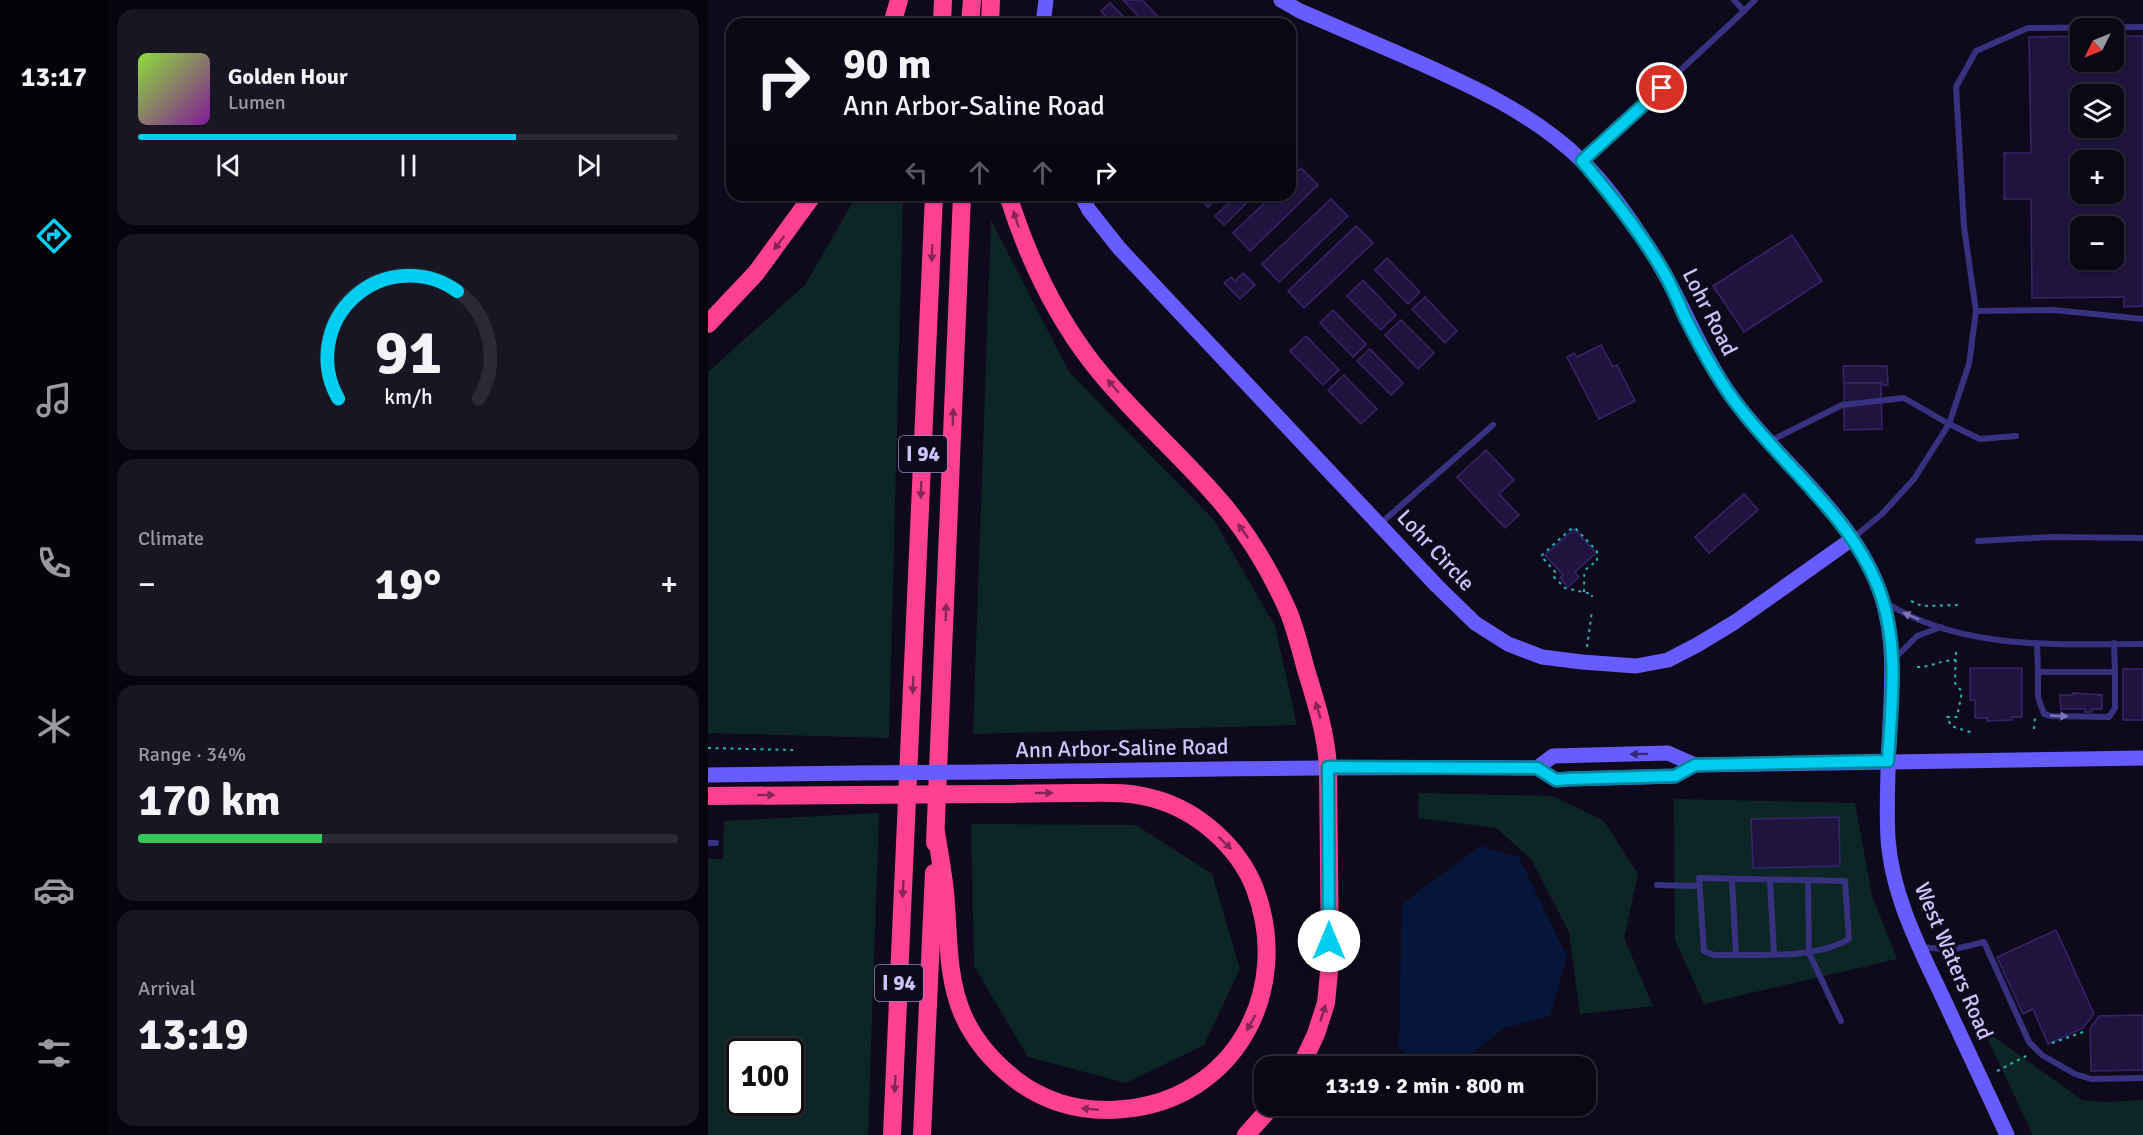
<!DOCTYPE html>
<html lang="en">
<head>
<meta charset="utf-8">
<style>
	:root { --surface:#0a0815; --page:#181622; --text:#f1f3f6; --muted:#999aa0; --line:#2a2934; --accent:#00cef0 }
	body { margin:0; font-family:Signika,sans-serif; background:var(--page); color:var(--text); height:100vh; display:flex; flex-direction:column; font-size:22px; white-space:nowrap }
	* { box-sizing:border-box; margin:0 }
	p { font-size:20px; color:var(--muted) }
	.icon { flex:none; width:33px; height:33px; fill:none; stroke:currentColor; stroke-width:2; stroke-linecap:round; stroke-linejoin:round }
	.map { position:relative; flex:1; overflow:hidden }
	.details { display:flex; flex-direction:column; gap:9px; padding:9px; background:#06040c; width:600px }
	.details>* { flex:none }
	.guide { position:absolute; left:18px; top:18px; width:570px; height:183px; border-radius:18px; box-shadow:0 2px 4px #0004,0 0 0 2px var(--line); background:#0a0815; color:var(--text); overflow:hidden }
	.needle { width:39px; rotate:227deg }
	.controls { position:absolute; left:1362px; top:18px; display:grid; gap:12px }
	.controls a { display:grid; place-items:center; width:54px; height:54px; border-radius:12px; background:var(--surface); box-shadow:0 2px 4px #0004,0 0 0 2px var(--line); font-size:30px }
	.speed { position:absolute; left:18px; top:1038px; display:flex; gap:12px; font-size:30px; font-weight:700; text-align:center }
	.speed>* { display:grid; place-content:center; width:78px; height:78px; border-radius:50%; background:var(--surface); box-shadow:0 2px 4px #0004,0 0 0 2px var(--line); line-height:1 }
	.speed .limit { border:3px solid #111; border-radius:9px; background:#fff; color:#111 }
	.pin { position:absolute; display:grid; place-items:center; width:51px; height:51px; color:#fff; margin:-26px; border:3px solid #fff; border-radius:50%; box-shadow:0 2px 6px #0007 }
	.me { position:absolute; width:66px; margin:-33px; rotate:0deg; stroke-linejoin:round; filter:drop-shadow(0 0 4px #0008) }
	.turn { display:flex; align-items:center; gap:21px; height:126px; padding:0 18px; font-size:27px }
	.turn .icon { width:78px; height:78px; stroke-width:2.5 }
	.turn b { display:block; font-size:42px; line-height:51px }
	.lanes { display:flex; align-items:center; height:57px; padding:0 18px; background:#0003; justify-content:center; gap:30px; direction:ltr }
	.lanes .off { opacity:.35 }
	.big { font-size:45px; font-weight:700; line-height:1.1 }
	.details .widget { flex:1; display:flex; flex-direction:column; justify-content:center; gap:9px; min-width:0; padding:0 21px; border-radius:18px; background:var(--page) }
	.details .dial { align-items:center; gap:0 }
	.dial svg { height:156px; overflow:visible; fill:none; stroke:var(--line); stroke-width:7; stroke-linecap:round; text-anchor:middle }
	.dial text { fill:var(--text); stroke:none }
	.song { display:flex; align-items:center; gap:18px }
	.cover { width:72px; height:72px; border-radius:9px; background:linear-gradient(135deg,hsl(90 70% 55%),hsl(290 70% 35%)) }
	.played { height:6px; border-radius:3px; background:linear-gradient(90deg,var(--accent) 70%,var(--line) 70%) }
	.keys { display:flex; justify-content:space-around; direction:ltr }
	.heat { display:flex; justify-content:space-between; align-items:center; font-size:33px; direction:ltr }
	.charge { height:9px; border-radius:4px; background:linear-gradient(90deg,#34c759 34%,var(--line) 0) }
	.trip { position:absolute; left:546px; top:1056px; width:342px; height:60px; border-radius:18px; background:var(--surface); box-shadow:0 2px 4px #0004,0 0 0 2px var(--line); font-weight:700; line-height:60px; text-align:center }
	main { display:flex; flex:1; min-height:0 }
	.dock { display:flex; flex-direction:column; width:108px; justify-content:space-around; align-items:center; background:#040308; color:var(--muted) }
	.dock .icon { width:42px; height:42px }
	.dock .current { color:var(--accent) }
	.dock b { font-size:27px; color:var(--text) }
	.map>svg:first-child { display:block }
</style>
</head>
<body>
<main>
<nav class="dock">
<b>13:17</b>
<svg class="icon current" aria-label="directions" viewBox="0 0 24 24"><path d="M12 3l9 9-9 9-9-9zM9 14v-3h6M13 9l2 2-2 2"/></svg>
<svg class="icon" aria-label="music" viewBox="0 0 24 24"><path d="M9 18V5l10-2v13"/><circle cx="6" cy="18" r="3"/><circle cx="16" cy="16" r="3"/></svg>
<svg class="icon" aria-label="phone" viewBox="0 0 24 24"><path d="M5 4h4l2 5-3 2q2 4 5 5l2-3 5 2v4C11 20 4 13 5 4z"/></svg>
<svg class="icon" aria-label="climate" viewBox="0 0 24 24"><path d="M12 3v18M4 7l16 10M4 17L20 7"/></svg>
<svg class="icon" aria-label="car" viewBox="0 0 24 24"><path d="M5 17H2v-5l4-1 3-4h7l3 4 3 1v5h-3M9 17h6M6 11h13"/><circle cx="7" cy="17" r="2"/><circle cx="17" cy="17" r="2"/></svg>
<svg class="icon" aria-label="filters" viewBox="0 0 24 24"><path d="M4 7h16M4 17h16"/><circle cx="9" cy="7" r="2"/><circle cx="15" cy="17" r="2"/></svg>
</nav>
<section class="details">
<div class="widget">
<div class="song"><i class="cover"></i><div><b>Golden Hour</b><p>Lumen</p></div></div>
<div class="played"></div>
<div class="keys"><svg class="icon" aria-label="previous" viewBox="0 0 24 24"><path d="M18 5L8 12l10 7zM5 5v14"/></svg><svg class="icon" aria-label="pause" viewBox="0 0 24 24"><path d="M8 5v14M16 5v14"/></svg><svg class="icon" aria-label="next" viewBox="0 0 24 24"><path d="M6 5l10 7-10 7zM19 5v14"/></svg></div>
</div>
<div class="widget dial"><svg viewBox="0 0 100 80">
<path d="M14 69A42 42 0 1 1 86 69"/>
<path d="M14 69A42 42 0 0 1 75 14" stroke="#00cef0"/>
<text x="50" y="56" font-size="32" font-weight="700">91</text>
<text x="50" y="72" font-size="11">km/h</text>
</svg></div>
<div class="widget"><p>Climate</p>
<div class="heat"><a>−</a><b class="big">19°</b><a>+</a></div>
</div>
<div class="widget"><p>Range · 34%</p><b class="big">170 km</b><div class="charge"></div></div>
<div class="widget"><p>Arrival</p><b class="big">13:19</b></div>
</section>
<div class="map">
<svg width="1435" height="1135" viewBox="0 0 1435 1135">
	<rect width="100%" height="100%" fill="#0e0a1c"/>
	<!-- green -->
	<g fill="#0c2626" fill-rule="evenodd">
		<polygon points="149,195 195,195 181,738 0,733 0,372 97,285"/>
		<polygon points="283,220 361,372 506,520 567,626 589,725 265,734"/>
		<polygon points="711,793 845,796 896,821 930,874 916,938 945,1006 872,1014 861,932 823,859 788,828 710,818"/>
		<polygon points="966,799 1147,803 1164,896 1189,959 996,1004 967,940"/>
		<path d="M171,813L160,1135H0V859H15L16,821ZM32,1052H82V1102H32Z"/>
		<polygon points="263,824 428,825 504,874 532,969 496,1045 418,1083 320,1057 266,966"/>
		<polygon points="1275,1029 1374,1100 1396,1102 1435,1100 1435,1135 1325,1135"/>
	</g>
	<!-- water -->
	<polygon fill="#05163a" points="772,846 811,857 859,957 842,1016 796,1028 752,1063 709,1066 691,1046 694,904"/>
	<!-- building -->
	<g fill="#1f143e" stroke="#36256c" stroke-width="1.5" fill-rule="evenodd">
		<polygon points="415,0 434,0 457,24 438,24"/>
		<polygon points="402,3 423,24 405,24 393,11"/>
		<path d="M1372,36V62H1406V36H1435V306L1416,307V297L1324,298L1323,199H1296V153H1323L1321,37ZM1372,94H1406V128H1372ZM1372,160H1406V194H1372ZM1372,226H1406V260H1372Z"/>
		<polygon points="593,168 610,185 542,251 525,233 565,195 582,195 582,179"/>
		<polygon points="488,195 512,195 500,207"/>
		<polygon points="529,195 547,195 516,225 507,216"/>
		<polygon points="623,199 640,216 571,282 554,264"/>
		<polygon points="648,226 665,243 596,308 580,291"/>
		<polygon points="1084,235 1114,281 1036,332 1005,286"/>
		<polygon points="679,258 712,292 700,304 667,270"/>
		<polygon points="535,273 547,285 532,299 516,283 523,277 527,281"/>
		<polygon points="655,280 688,315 673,330 639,296"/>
		<polygon points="717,297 749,331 737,343 704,309"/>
		<polygon points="625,310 658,344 645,357 612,323"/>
		<polygon points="693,320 726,353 710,369 677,335"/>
		<polygon points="598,336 631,370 615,385 582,351"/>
		<polygon points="893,345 905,367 909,365 927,401 891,419 859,357 866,353 869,357"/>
		<polygon points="662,349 695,383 683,395 649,361"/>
		<polygon points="1135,366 1179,366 1180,385 1173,385 1173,383 1136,383"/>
		<polygon points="636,375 669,409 653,424 620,390"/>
		<polygon points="1136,383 1173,383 1174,429 1136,430"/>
		<polygon points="778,450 806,480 791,494 811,515 797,528 749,477"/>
		<polygon points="1036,494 1050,510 1001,553 987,537"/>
		<polygon points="866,529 888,553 867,572 871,577 860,587 852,578 855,575 837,555"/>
		<polygon points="1262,668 1314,668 1314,717 1304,717 1304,720 1279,721 1279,718 1267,718 1267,700 1262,700"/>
		<rect x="1415" y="669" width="20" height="51"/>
		<polygon points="1365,693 1394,695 1394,709 1384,709 1384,712 1377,712 1377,709 1353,709 1352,695 1365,695"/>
		<polygon points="1131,817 1132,866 1045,868 1043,819"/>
		<polygon points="1348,930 1386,1014 1375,1028 1340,1044 1325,1009 1315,1014 1289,957"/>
		<polygon points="1435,1015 1435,1070 1383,1071 1382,1029 1391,1016"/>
	</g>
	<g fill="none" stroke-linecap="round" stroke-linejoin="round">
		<!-- path -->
		<g stroke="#24b4b1" stroke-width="2" stroke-dasharray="3 4.5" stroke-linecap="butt">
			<path d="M876,592C877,576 872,569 889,562V551L868,529L864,528L833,556L848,573L846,577L857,588L884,594V597"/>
			<polyline points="1203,601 1214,606 1252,605"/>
			<polyline points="879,647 884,611"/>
			<polyline points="1248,652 1247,683 1254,692 1249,717 1239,717 1243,726 1262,732 1262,736"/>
			<path d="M1209,667C1225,667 1231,660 1248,660"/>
			<polyline points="1326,729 1327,717"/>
			<polyline points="0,748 85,750"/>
			<polyline points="1344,1043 1378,1031"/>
			<polyline points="1289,1071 1320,1055"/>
		</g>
		<!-- lane -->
		<g stroke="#37317f" stroke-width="6">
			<polyline points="1036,11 1047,0"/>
			<polyline points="875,161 1036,11 1026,0"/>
			<polyline points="1268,311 1256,227 1248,87 1268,51 1320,28 1435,27"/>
			<polyline points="1062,441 1134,405 1196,398 1241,424 1272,439 1308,436"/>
			<polyline points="673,523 785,425"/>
			<polyline points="1145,538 1174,514 1206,479 1241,424 1261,364 1268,311 1346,310 1435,319"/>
			<polyline points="1270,541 1345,537 1435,538"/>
			<path d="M1177,602C1253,651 1349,644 1435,644"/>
			<polyline points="1329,644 1330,672 1407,672 1406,643"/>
			<polyline points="1186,659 1209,636 1233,627"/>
			<polyline points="1330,672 1330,697 1336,714 1343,716 1401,717 1407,708 1407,672"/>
			<polyline points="0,843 8,843"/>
			<path d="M991,878L1137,881L1141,939C1106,960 1046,954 1006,955L996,951Z"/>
			<polyline points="1024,879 1028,955"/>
			<polyline points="1062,880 1066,954"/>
			<polyline points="1100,881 1101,953 1133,1021"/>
			<polyline points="949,885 992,886"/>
			<polyline points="1213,947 1243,950 1276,942 1321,1042 1334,1055 1367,1074 1383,1079 1435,1078"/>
		</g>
		<!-- secondary -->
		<g stroke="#675cff" stroke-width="15">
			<path d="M573,0L592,11C629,27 666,43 703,59C764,86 826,114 874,161C897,183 917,212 935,239C971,290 989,350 1026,400C1074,466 1149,518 1174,598C1187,641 1184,681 1182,725C1180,763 1178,801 1180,839C1184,896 1212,949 1236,1000C1257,1045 1278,1090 1299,1135"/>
			<polyline points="335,24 338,0"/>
			<polyline points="373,195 381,210 411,248 729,586 767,623 800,644 834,657 874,662 928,666 960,660 989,645 1027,622 1144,539"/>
			<polyline points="829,768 845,756 960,753 987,765 1435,758"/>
			<path d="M277,772C461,770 645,766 829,768L848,780L861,779L967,776L987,765"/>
			<polyline points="0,775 149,773"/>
		</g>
		<!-- highway -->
		<g stroke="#ff4093" stroke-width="18">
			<polyline points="184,24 191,0"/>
			<polyline points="234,24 235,0"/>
			<polyline points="262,24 264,0"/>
			<polyline points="282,24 283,0"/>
			<path d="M300,195C319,256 346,314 386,365C426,416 477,458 518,508C544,540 565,576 581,613C588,631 593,651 598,670C608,702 618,733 620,767L622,962L618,1003L608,1034L593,1066"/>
			<polyline points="0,324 48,273 105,195"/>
			<polyline points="0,796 149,795"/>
			<path d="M228,832C231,852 235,872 237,892C241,932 238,976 255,1015C266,1040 286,1063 308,1080C340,1104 376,1113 416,1109C527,1099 585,990 547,889C531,847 490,811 447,799C421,791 393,793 367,793C337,793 307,794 277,794"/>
			<polyline points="227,843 254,195"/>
			<polyline points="184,1135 226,195"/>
			<polyline points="214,1135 226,873"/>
			<polyline points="538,1135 564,1106"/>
		</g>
		<!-- secondary-bridge -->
		<polyline stroke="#675cff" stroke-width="15" points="149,773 277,772"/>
		<!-- highway-bridge -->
		<polyline stroke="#ff4093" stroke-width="18" points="149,795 277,794"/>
	</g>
	<!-- one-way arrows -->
	<defs><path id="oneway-solid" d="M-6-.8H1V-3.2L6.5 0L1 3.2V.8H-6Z" transform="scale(1.5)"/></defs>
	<g fill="#862558">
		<use href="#oneway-solid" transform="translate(308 219) rotate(-108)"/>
		<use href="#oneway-solid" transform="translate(71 243) rotate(127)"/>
		<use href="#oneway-solid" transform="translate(224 253) rotate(92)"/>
		<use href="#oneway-solid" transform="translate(405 386) rotate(-131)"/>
		<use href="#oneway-solid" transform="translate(245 417) rotate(-88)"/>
		<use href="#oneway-solid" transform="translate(213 490) rotate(92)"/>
		<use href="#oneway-solid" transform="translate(535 531) rotate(-126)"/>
		<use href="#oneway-solid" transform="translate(238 612) rotate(-88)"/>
		<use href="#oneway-solid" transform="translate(205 685) rotate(92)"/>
		<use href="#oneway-solid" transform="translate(610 710) rotate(-106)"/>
		<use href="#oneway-solid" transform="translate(336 793)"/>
		<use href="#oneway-solid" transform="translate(58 795)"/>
		<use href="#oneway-solid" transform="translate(517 843) rotate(44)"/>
		<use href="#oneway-solid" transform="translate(195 889) rotate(93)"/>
		<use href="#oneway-solid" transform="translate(615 1013) rotate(-72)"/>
		<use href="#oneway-solid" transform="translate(543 1023) rotate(119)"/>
		<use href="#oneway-solid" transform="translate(187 1084) rotate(93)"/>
		<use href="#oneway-solid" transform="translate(382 1109) rotate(-175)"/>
	</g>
	<g fill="#7b74b9">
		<use href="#oneway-solid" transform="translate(1203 616) rotate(-157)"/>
		<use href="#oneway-solid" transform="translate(1351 716) rotate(3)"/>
	</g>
	<use fill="#322b77" href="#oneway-solid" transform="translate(931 754) rotate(179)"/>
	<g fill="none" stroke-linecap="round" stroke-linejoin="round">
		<!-- route casing -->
		<g stroke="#00869c" stroke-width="15">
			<path id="route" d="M621,941L620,767L829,768L848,780L861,779L967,776L987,765L1180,761C1183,707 1191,651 1174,598C1148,518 1073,466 1025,399C1006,373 991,345 977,317C970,302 964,286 955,271C932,232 904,196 874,161L954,88"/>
		</g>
		<!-- route -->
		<use href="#route" stroke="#00cef0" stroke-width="10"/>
	</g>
	<g text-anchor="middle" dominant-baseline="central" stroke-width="6" stroke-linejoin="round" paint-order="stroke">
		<!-- shield labels -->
		<g fill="#0e0a1c" stroke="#948dbb" stroke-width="1.5">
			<rect x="191" y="436" width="48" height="36" rx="4.5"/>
			<rect x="167" y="965" width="48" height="36" rx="4.5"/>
		</g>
		<g font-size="21" font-weight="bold" fill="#cec5ff">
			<text x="215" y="454">I 94</text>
			<text x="191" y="983">I 94</text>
		</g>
		<!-- street labels -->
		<g font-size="22" fill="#cec5ff" stroke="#0e0a1c">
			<text transform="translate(1002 312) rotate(63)">Lohr Road</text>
			<text transform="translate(728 550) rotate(47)">Lohr Circle</text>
			<text transform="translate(414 748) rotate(-1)">Ann Arbor-Saline Road</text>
			<text transform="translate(1246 961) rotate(67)">West Waters Road</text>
		</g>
	</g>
</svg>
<div class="controls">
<a><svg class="needle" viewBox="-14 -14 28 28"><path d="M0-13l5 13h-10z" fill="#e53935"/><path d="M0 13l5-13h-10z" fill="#999aa0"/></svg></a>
<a><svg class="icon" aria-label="layers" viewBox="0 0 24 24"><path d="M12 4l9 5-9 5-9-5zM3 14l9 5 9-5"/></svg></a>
<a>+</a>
<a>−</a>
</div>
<div class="speed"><div class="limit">100</div></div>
<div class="pin" style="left:954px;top:88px;background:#d93025"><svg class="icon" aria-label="arrive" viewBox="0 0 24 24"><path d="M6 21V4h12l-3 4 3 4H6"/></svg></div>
<svg class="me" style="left:621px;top:941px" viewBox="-20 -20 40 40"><circle r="19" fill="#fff"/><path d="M0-13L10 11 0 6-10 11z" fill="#00cef0"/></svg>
<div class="trip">13:19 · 2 min · 800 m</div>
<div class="guide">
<div class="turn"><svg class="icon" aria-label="right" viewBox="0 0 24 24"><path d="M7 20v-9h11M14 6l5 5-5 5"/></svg><div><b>90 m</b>Ann Arbor-Saline Road</div></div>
<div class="lanes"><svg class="icon off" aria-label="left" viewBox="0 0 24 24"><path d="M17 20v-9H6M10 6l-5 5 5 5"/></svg><svg class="icon off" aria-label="ahead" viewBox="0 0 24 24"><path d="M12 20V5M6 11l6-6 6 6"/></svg><svg class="icon off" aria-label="ahead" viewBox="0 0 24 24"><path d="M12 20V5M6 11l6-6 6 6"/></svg><svg class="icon" aria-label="right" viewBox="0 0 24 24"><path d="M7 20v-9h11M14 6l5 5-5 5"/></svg></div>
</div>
</div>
</main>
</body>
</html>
